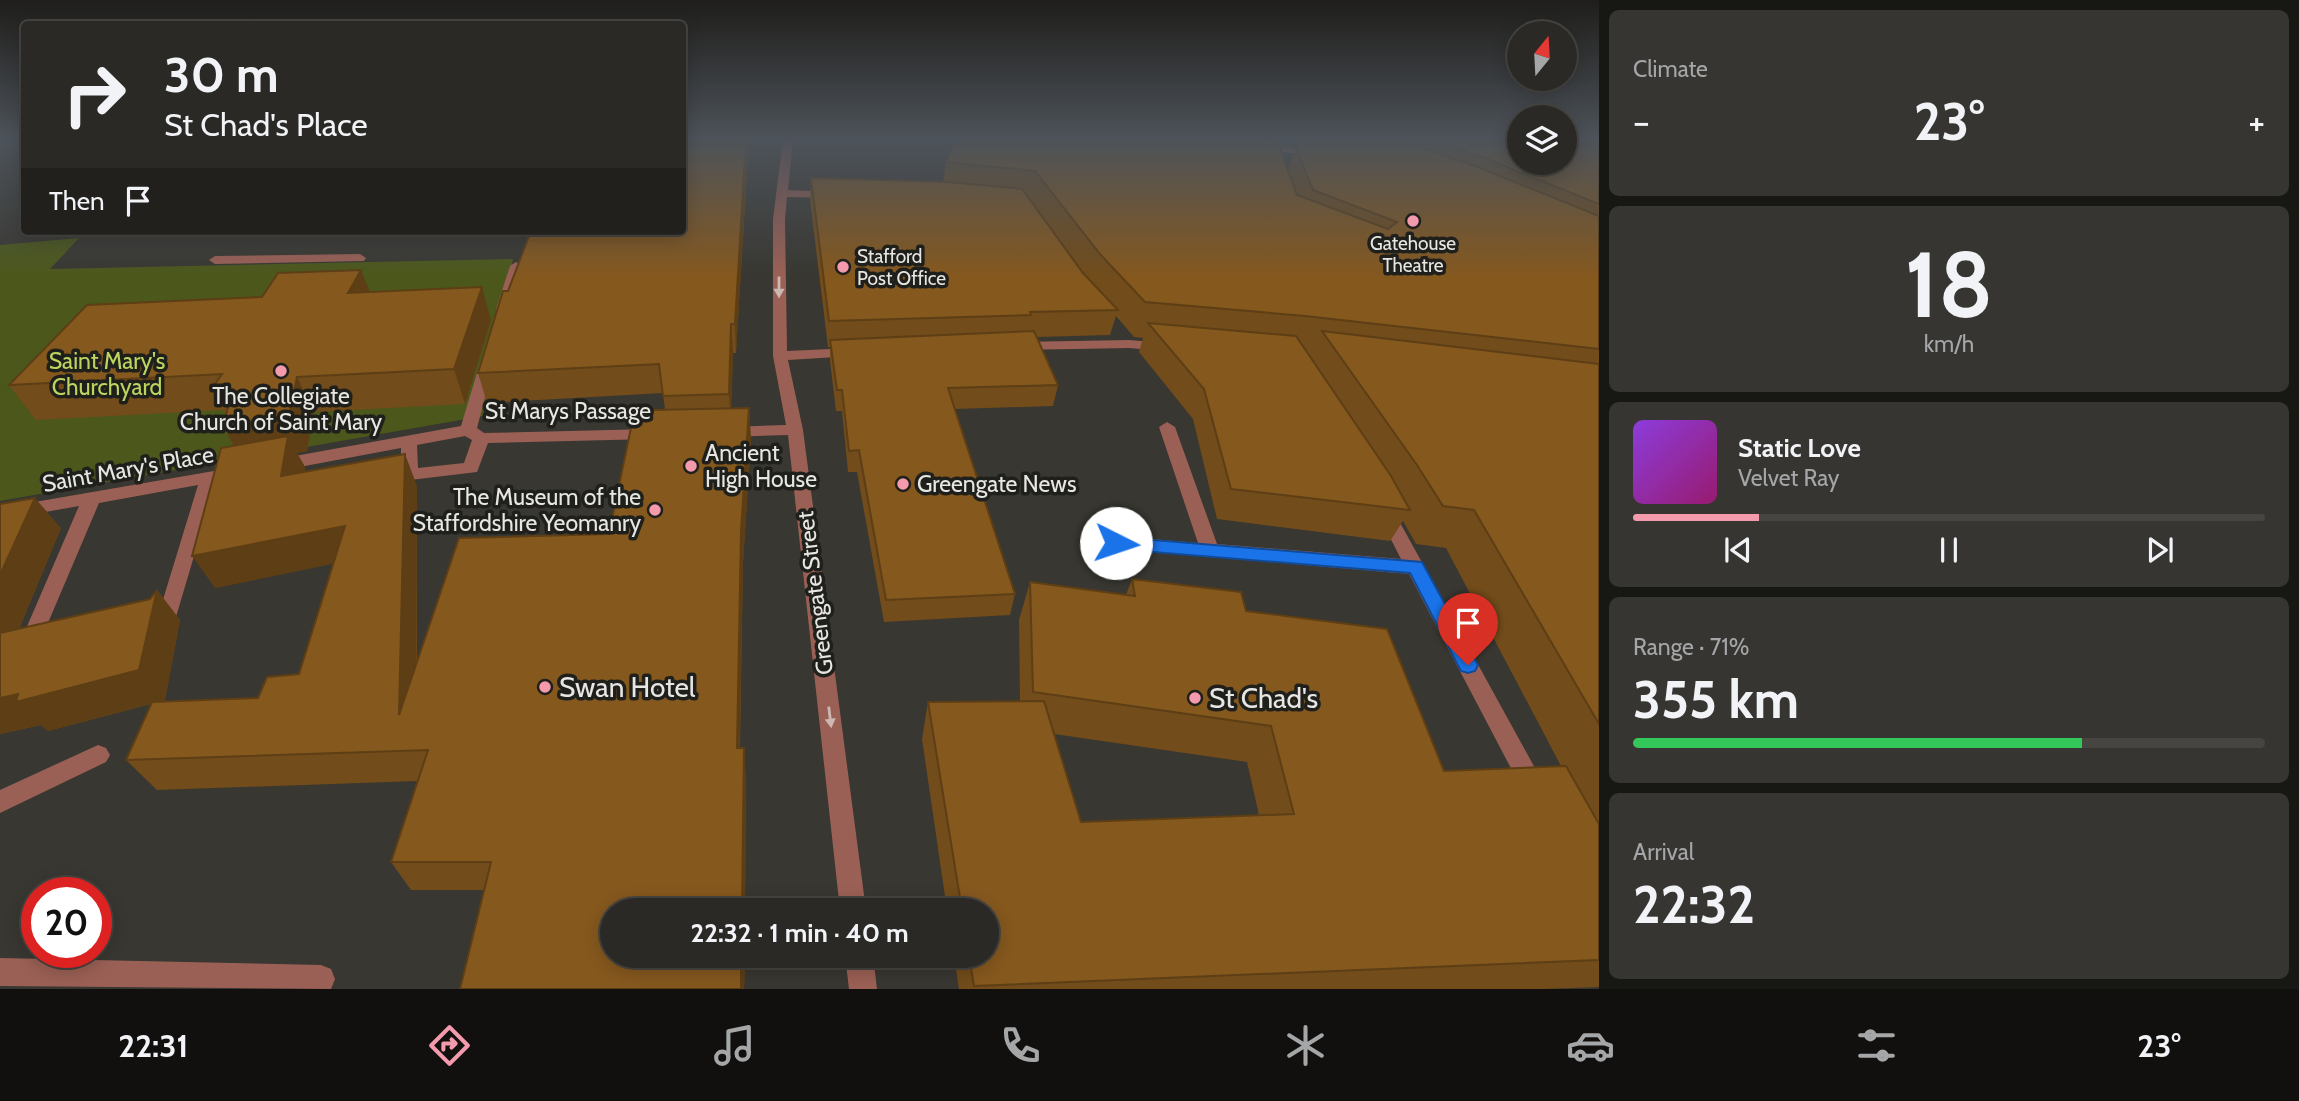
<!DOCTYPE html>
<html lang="en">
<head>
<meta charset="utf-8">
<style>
	:root { --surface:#2a2925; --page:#363532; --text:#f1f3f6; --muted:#a5a6a7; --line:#464542; --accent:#f39aac }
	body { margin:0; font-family:Cabin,sans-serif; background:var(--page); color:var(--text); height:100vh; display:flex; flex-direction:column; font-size:26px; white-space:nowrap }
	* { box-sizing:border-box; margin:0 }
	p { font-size:23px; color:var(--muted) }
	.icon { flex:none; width:38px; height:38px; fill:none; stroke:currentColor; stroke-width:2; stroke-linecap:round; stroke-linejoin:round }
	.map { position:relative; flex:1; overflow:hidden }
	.side { display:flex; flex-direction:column; gap:10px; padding:10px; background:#171714; width:700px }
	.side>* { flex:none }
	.banner { position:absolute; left:21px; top:21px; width:665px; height:214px; border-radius:7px; box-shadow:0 4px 18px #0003,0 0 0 2px var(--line); background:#2a2925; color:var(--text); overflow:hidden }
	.needle { width:46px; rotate:18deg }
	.tools { position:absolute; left:1507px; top:21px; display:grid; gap:14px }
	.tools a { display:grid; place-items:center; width:70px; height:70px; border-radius:50%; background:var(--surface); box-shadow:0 4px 18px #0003,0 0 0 2px var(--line); font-size:35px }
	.speed { position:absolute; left:21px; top:877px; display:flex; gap:14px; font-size:35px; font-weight:700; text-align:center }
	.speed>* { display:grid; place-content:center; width:91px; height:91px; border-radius:50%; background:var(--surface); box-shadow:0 4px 18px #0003,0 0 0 2px var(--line); line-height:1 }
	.speed .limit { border:10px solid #d22; background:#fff; color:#111 }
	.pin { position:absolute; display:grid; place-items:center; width:60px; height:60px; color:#fff; margin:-72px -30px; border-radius:50% 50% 50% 0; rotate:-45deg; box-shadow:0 0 7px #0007 }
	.pin .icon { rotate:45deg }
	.me { position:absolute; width:77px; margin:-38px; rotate:94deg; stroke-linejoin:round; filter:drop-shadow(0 0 5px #0008) }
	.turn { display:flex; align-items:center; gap:24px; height:147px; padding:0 28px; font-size:32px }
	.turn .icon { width:91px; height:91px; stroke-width:2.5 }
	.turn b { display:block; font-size:49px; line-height:60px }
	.then { display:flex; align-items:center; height:66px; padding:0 28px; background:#0003; gap:14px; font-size:26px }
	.big { font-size:52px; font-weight:700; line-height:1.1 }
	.side .card { flex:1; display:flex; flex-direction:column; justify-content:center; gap:10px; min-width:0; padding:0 24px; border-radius:10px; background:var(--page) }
	.side .dial { align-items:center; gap:0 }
	.dial b { font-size:91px; line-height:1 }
	.song { display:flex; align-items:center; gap:21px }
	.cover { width:84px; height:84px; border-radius:10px; background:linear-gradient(135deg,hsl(270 70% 55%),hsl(320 70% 35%)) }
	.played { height:7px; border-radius:4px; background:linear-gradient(90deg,var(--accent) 20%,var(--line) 20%) }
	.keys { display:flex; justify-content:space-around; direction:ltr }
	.heat { display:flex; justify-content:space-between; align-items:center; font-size:38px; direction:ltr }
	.charge { height:10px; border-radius:5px; background:linear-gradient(90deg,#34c759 71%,var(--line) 0) }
	.trip { position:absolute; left:600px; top:898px; width:399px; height:70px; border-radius:35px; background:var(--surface); box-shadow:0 4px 18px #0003,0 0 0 2px var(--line); font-weight:700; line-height:70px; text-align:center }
	.menu { display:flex; height:112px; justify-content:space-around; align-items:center; background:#11100f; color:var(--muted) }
	.menu .icon { width:49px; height:49px }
	.menu .selected { color:var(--accent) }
	.menu b { font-size:32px; color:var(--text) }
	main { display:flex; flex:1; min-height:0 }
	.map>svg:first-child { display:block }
</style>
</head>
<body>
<main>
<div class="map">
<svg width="1599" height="989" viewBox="0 0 1599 989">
	<rect width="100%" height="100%" fill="#383731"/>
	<!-- green -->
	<polygon fill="#4c581b" points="79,238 50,269 513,259 483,416 0,501 0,245"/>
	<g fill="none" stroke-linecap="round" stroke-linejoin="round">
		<!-- minor -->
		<g fill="#9b6055" fill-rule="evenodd">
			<polygon points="783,139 793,139 788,190 833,192 839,195 833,198 787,197 785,219 787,351 853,348 860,352 853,356 788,360 803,430 866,910 840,910 788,435 728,437 720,432 728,427 786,425 773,356 773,219"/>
			<polygon points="1260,145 1316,149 1321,152 1316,155 1256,150 1256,146"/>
			<polygon points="360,254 366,258 364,261 215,264 209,260 215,256"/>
			<polygon points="516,262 522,266 510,309 508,312 498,312 496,309 510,266"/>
			<polygon points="1129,340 1164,343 1171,347 1164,351 1129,348 1017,350 1010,346 1017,342"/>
			<path d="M487,359L494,363L477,428L484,433L651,429L659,434L651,439L488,443L477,472L410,480L401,474V448L278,471L270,465L278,459L461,426L480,363ZM465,436L472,440L464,463L418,468L417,445Z"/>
			<polygon points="1167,422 1175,427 1217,544 1401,559 1377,512 1380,508 1392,508 1541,779 1545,787 1541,795 1533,798 1525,795 1409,574 1109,548 1107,543 1109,538 1116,536 1198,543 1159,427"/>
			<polygon points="237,467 243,469 246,473 243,477 216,482 173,627 156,632 149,630 146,624 149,618 158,616 198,485 99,503 36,651 29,653 22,651 19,645 79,506 0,520 0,508"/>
			<polygon points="98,745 106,748 110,755 106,762 0,813 0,790"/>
			<polygon points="845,956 873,956 877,989 849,989"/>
			<polygon points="0,958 321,965 331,969 335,979 331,989 0,986"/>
		</g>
	</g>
	<!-- wall -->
	<g fill="#724c1a" fill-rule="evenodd">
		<polygon points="682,139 749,139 736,353 733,353 731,408 749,408 751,439 743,563 740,748 746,778 745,910 612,910 612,956 745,956 744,989 460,989 484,890 411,890 391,862 417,781 157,790 126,760 151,704 48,731 41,725 0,734 0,504 61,528 19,629 150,599 157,590 180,620 165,700 158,702 258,698 299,674 334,563 215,588 234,445 223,426 226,415 223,410 36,420 9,385 370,292 491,320 465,404 314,412 307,451 297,453 305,467 304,472 417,486 417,663 609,534 665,410 663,393 487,403 478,373 508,291"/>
		<path d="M1299,139H1599V987L1543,989H959L954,956H987V910H947L922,739L928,702L1020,701L1019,620L1030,582L1126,595L1132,579L1246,611L1444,771L1561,766L1446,548L1416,544L1403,521L1390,541L1217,519L1193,419L1139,352L1143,338L1134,337L1116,316L1110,335L1037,337L1058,385L1053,406L955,409L1015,594L1010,615L884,622L857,472H848L842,411H836L830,361V347H828L810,200L811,178L943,182L946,162L1281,151L1288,169ZM1054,734L1247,762L1259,815L1081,822Z"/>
	</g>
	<!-- shaded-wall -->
	<g fill="#5d3e15">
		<polygon points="746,139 749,139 736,353 735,324"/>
		<polygon points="361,270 374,302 348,293"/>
		<polygon points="482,287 491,320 465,404 454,369"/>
		<polygon points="731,324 733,353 731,424 729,394"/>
		<polygon points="297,377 314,412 307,451 297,453 305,467 298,508 243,462 223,426"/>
		<polygon points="749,408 751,439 743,563 739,778 737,748 741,531"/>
		<polygon points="405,454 417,486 416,746 399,715"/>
		<polygon points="35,498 61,528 5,662 0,658 0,575"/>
		<polygon points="345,526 362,558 215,588 192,556"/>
		<polygon points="157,590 180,620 165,700 48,731 41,725 0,734 0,698 139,670"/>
		<polygon points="744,748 746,778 745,910 742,910"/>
		<polygon points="741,956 745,956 744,989 741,989"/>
	</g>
	<!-- building -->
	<g fill="#85581e" stroke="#5d3e15" stroke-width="2">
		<polygon points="682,139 746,139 735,324 731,324 729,394 663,396 659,364 478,373 503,291 508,291 531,231 682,231"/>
		<polygon points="956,139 1284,139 1281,151 1297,195 1388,229 1397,222 1313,190 1297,150 1299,139 1397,139 1475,166 1599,216 1599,349 1305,316 1145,302 1100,254 1035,171 946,162"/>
		<polygon points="1431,139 1519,139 1519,163 1564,163 1564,139 1599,139 1599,204 1485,158"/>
		<polygon points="811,178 949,182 1022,189 1083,273 1118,310 1030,312 1031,315 829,321"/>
		<polygon points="361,270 348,293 482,287 454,369 297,377 289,415 223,426 233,389 211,390 222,374 9,385 87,305 262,297 278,273"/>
		<polygon points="1148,323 1296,336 1391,476 1410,510 1231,489 1204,389"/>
		<polygon points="1034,331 1058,385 948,388 1015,594 886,600 859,450 849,451 842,390 837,390 830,340"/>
		<polygon points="1322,331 1599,364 1599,724 1474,510 1443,506 1417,465"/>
		<polygon points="749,408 741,531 737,748 744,748 742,910 612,910 612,956 741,956 741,989 460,989 491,862 391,862 428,750 126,760 152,702 258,698 267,677 299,674 345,526 192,556 221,448 288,436 281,476 405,454 399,715 459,538 609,534 634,413 650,410"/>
		<polygon points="35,498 0,575 0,504"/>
		<polygon points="1132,579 1241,592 1246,611 1387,629 1444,771 1566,766 1599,824 1599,960 974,986 969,956 987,956 987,910 962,910 928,702 1044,701 1081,822 1294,814 1271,726 1033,692 1030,582 1135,596"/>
		<polygon points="157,590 139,670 16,702 18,694 0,698 0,633 150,599"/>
	</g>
	<!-- one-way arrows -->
	<defs><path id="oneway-solid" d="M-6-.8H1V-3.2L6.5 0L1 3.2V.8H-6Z" transform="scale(1.75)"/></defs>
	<g fill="#ccb7b1">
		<use href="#oneway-solid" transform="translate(779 287) rotate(90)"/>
		<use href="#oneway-solid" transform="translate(830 717) rotate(83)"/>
	</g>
	<!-- sky -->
	<linearGradient id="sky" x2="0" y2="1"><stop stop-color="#1f1e1b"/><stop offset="0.5" stop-color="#4d535a"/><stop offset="1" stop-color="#4d535a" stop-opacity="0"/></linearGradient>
	<rect width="1599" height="278" fill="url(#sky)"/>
	<!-- route -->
	<polygon fill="#1a73e8" stroke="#114b97" stroke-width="2" points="1116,537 1422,562 1478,665 1475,671 1468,673 1461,671 1410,573 1116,549 1107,543"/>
	<!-- markers -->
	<g fill="#f39aac" stroke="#1f1f1c" stroke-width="2.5">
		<circle cx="1413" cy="221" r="7"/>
		<circle cx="843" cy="267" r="7"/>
		<circle cx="281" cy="371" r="7"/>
		<circle cx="691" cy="466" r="7"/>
		<circle cx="903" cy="484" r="7"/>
		<circle cx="655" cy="510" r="7"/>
		<circle cx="545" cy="687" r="7"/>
		<circle cx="1195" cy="698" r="7"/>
	</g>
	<g text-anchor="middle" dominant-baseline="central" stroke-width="7" stroke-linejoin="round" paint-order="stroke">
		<!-- far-poi labels -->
		<g font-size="19" fill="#e7e6e2" stroke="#1f1f1c">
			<text x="1413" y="243">Gatehouse<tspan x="1413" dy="22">Theatre</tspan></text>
			<text x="857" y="256" text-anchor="start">Stafford<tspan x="857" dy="22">Post Office</tspan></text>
		</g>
		<!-- park labels -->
		<g font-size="23" fill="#bcd55f" stroke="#1f1f1c">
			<text x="107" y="361">Saint Mary's<tspan x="107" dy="26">Churchyard</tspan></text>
		</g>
		<!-- poi labels -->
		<g font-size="23" fill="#e7e6e2" stroke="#1f1f1c" text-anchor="start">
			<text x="281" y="396" text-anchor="middle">The Collegiate<tspan x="281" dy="26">Church of Saint Mary</tspan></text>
			<text x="705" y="453">Ancient<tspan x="705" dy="26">High House</tspan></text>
			<text x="917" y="484">Greengate News</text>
			<text x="641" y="497" text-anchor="end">The Museum of the<tspan x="641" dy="26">Staffordshire Yeomanry</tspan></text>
		</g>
		<!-- street labels -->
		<g font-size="23" fill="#e7e6e2" stroke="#1f1f1c">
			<text x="568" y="411">St Marys Passage</text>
			<text transform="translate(128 469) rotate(-10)">Saint Mary's Place</text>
			<text transform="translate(815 593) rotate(-97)">Greengate Street</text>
		</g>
		<!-- near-poi labels -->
		<g font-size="28" fill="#e7e6e2" stroke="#1f1f1c" text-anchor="start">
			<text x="559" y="687">Swan Hotel</text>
			<text x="1209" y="698">St Chad's</text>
		</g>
	</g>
</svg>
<div class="tools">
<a><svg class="needle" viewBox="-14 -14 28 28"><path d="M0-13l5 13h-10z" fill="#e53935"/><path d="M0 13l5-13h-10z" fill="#a5a6a7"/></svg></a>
<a><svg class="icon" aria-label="layers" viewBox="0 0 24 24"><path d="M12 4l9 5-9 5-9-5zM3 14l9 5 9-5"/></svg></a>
</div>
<div class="speed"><div class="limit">20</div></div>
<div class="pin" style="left:1468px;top:665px;background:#d93025"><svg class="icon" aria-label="arrive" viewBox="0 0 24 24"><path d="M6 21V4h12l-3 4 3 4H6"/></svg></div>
<svg class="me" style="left:1116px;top:543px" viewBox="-20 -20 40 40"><circle r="19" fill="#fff"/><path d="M0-13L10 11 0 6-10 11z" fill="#1a73e8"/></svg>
<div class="trip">22:32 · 1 min · 40 m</div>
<div class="banner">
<div class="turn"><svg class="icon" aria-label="right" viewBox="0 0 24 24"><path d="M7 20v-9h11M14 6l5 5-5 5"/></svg><div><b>30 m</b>St Chad's Place</div></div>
<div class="then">Then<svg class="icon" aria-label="arrive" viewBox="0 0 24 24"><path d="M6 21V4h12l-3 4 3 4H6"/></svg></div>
</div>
</div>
<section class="side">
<div class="card"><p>Climate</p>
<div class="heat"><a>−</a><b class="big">23°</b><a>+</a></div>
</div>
<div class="card dial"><b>18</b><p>km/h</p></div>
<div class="card">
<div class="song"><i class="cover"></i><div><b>Static Love</b><p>Velvet Ray</p></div></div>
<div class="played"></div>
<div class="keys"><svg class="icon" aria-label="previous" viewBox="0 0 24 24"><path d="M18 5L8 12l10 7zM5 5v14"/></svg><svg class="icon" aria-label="pause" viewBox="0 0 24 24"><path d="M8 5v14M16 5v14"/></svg><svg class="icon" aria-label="next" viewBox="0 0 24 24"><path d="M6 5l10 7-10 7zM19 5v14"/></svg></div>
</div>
<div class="card"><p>Range · 71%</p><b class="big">355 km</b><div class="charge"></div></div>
<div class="card"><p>Arrival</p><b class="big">22:32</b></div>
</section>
</main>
<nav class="menu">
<b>22:31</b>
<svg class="icon selected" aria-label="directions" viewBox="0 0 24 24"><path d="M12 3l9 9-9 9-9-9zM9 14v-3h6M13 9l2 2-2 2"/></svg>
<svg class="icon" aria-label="music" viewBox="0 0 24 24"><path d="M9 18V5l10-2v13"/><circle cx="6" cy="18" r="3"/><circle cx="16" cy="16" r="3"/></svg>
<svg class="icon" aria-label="phone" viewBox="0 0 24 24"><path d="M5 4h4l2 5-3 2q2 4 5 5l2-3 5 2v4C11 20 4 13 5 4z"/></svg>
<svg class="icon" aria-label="climate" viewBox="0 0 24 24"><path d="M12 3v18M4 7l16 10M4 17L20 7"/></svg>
<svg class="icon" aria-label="car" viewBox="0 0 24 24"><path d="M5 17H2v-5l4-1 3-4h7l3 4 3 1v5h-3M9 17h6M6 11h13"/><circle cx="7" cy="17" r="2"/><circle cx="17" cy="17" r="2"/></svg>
<svg class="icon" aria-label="filters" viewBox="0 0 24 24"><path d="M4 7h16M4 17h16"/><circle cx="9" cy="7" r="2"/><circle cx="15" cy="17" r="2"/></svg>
<b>23°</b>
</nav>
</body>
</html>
